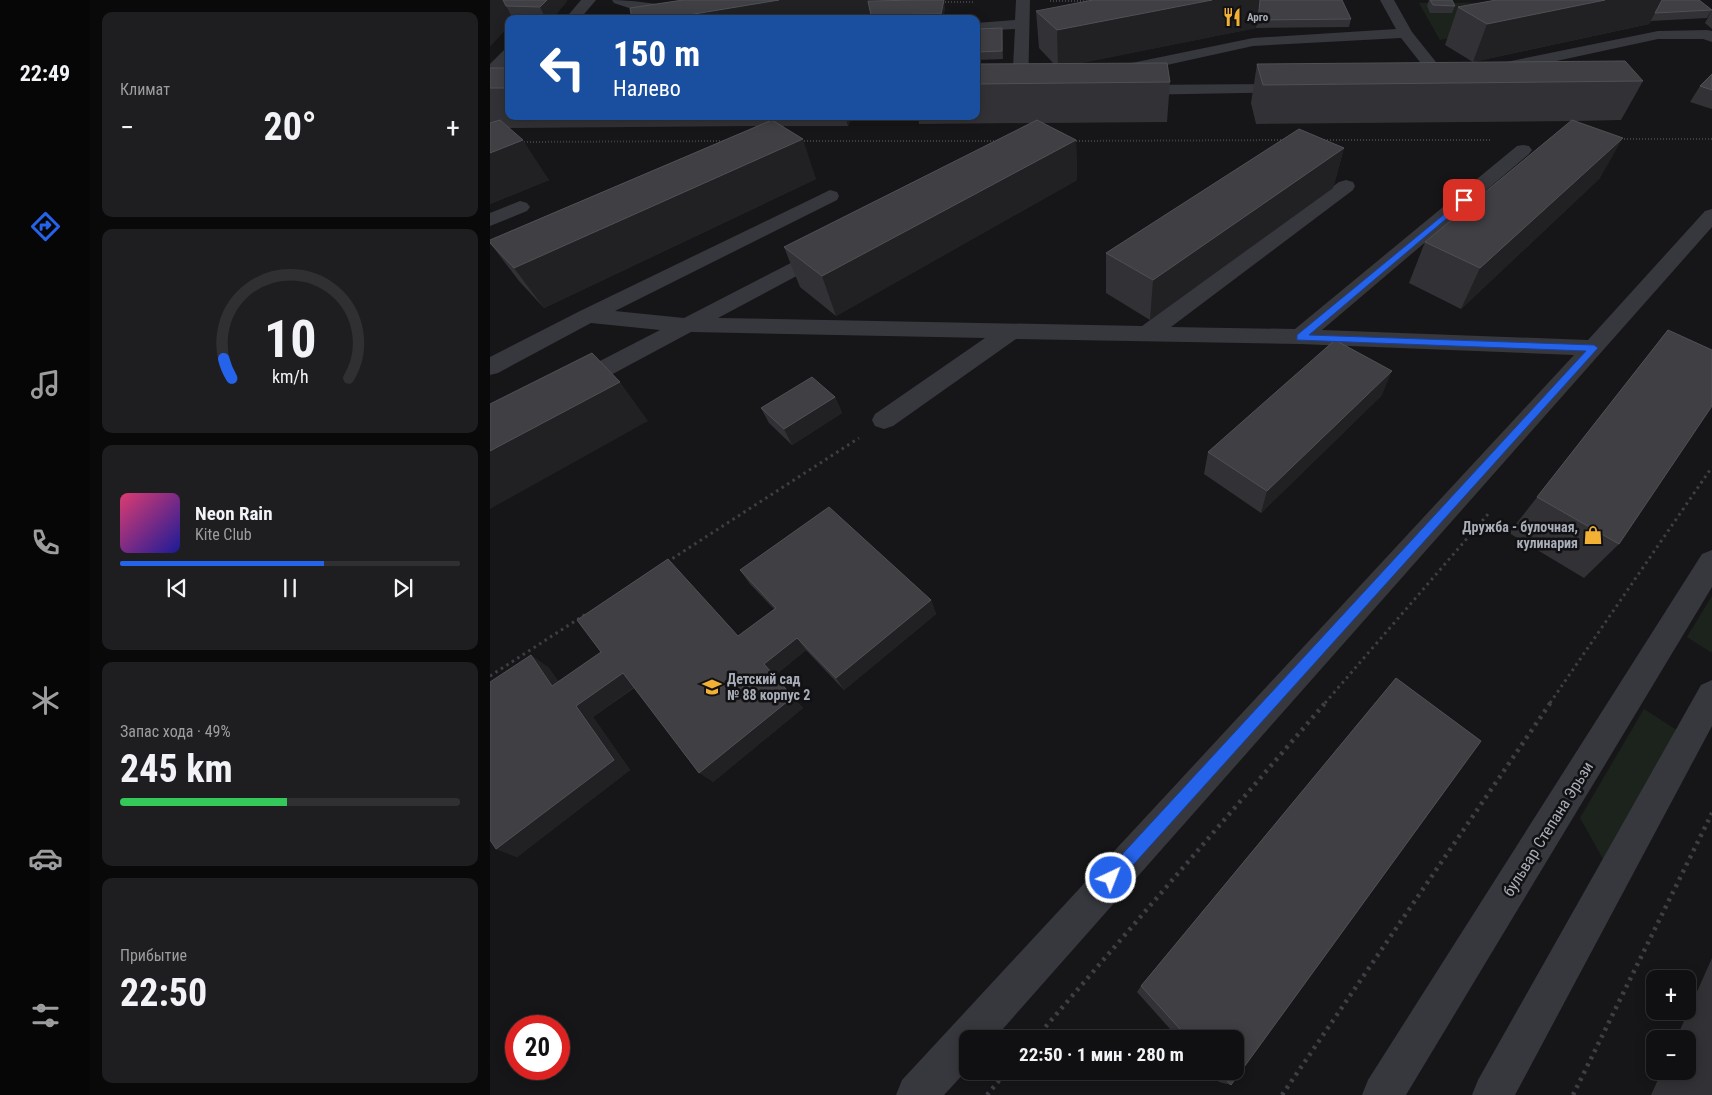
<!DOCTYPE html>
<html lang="ru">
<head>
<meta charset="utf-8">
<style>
	:root { --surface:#101012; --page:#1e1e20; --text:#f1f3f6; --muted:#9c9d9f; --line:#303032; --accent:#2563eb }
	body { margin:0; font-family:"Roboto Condensed",sans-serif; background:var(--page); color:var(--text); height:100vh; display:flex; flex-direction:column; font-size:19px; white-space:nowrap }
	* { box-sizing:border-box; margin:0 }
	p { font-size:16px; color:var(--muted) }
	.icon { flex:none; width:28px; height:28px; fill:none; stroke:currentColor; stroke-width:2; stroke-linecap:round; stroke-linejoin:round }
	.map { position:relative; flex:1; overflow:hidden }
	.sheet { display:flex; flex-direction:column; gap:12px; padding:12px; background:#09090a; width:400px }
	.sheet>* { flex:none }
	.banner { position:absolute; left:15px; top:15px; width:475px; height:105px; border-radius:10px; box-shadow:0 2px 12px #0003,0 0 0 1px var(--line); background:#1a4fa0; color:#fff; overflow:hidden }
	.buttons { position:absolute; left:1156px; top:970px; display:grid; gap:10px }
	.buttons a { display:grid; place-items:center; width:50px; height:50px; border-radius:10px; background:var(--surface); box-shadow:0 2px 12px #0003,0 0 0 1px var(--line); font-size:25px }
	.speed { position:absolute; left:15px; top:1015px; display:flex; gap:10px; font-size:25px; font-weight:700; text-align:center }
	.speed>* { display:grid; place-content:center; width:65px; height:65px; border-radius:50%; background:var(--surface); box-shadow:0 2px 12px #0003,0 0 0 1px var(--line); line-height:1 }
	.speed .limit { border:8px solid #d22; background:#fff; color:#111 }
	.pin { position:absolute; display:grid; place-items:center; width:42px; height:42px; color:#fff; margin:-21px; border-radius:10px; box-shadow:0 2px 8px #0006 }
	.me { position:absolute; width:55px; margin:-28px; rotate:43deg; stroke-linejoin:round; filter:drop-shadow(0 0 4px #0008) }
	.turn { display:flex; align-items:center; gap:18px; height:105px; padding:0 25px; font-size:22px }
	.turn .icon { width:65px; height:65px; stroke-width:2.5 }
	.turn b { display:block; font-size:35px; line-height:42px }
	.big { font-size:38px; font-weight:700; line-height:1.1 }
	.sheet .widget { flex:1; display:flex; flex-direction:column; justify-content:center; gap:8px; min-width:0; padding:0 18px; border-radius:10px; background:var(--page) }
	.sheet .dial { align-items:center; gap:0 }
	.dial svg { height:130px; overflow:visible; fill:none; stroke:var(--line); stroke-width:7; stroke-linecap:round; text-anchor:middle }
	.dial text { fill:var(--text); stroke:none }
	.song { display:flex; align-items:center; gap:15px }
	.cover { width:60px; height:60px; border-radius:8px; background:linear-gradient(135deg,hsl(340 70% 55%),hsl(240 70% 35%)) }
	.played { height:5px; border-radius:2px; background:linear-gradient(90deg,var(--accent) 60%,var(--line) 60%) }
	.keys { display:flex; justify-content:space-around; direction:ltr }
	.heat { display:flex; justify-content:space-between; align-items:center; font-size:28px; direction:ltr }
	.charge { height:8px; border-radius:4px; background:linear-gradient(90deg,#34c759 49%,var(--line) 0) }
	.trip { position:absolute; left:469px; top:1030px; width:285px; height:50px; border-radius:10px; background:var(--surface); box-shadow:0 2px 12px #0003,0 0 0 1px var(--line); font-weight:700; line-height:50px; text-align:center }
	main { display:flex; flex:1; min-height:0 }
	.tab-bar { display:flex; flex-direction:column; width:90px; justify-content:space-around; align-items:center; background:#060607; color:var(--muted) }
	.tab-bar .icon { width:35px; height:35px }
	.tab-bar .selected { color:var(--accent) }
	.tab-bar b { font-size:22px; color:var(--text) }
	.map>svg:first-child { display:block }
</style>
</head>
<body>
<main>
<nav class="tab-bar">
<b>22:49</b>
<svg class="icon selected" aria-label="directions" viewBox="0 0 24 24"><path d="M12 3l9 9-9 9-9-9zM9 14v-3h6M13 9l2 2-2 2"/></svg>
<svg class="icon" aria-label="music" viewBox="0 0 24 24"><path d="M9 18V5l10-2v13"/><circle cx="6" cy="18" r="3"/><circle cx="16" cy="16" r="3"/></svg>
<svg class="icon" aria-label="phone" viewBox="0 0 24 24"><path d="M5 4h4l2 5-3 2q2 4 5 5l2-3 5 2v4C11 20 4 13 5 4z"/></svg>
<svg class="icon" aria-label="climate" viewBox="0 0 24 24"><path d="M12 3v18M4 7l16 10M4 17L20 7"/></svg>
<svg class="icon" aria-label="car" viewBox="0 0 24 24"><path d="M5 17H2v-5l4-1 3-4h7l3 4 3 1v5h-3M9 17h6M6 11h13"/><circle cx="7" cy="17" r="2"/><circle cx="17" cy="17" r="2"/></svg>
<svg class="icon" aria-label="filters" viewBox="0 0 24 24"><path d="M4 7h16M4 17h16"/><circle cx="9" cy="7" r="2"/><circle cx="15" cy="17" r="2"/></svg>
</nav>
<section class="sheet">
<div class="widget"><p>Климат</p>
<div class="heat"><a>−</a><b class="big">20°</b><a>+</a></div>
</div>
<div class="widget dial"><svg viewBox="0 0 100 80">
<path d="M14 69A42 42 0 1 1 86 69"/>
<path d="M14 69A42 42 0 0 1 9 57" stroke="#2563eb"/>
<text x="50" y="56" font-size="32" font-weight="700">10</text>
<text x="50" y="72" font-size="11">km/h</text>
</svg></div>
<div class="widget">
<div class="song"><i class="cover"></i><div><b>Neon Rain</b><p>Kite Club</p></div></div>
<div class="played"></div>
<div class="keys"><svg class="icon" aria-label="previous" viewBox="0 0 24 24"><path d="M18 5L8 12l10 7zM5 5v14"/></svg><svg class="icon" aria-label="pause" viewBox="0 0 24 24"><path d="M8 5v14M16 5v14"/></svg><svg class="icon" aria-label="next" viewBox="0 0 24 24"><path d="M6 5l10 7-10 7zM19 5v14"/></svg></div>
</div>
<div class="widget"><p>Запас хода · 49%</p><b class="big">245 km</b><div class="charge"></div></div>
<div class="widget"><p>Прибытие</p><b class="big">22:50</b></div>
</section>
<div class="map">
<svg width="1222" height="1095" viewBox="0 0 1222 1095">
	<rect width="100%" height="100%" fill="#161618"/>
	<!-- green -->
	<g fill="#1c231d">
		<polygon points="1113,2 1119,7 950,40 929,3"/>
		<polygon points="1222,596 1222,653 1197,637"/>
		<polygon points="1154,709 1191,733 1117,866 1090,818"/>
	</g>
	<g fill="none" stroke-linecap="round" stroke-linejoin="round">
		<!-- path-far2 -->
		<g stroke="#3d3f44" stroke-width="2" stroke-dasharray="1 2" stroke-linecap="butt">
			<polyline points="560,1 601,1"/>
			<polyline points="452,2 483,2"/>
			<polyline points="1128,139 1222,139"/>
			<polyline points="831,140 1002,140"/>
			<polyline points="311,141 509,141"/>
			<polyline points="583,141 794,140"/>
			<polyline points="31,142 234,141"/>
		</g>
		<!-- path-far1 -->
		<g stroke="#3d3f44" stroke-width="3" stroke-dasharray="2.5 4" stroke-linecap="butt">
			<polyline points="177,562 369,438"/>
			<polyline points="0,676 96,614"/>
			<polyline points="835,703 999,513"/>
			<polyline points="1060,703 1222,467"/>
		</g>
		<!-- path -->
		<g stroke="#3d3f44" stroke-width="4.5" stroke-dasharray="3 5" stroke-linecap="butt">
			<polyline points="545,1039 836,702"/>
			<polyline points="497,1095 517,1071"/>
			<polyline points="792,1095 1061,702"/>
			<polyline points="1083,1095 1222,813"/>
		</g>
		<!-- minor -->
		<g fill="#37383d" fill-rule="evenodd">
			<polygon points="91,0 106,0 90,19 75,19"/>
			<path d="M122,0C143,0 163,4 184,6L189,7L191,10L189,13L184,14L151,12L124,3Z"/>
			<polygon points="526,0 540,0 538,91 536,94 530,96 486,96 486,86 522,86 525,29 486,31 486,23 525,20"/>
			<polygon points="890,0 904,0 922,32 966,87 964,90 952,90 911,38 763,46 627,76 621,74 619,71 621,68 627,66 763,38 906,29"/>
			<polygon points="1217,30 1222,31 1222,42 1213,39 1168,39 1006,74 1000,72 998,69 1000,66 1006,64 1168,31"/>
			<polygon points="19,48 19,62 6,76 0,78 0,64 14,50"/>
			<polygon points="801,84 807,86 809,89 807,92 642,95 636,93 634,90 636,87 642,85"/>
			<polygon points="1033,145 1039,146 1042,150 1039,154 832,330 1098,340 1215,211 1222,209 1222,227 504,1039 478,1039 478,1069 454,1095 406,1095 412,1080 1084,355 810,344 526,339 403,426 394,429 385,426 382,420 385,414 495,338 201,332 91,391 83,393 75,391 71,385 75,379 170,330 101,323 8,373 0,375 0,357 90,311 340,190 347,192 349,196 347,200 125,311 194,318 330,248 337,246 344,248 347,252 344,256 228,318 652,326 849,182 856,180 863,182 865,186 863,190 681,327 805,329 1027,146"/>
			<polygon points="30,201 37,203 40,207 37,211 0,226 0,213"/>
			<polygon points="1222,550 1222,587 916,1095 872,1095 878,1080 1212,554"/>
			<polygon points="1222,680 1222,726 1025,1095 982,1095 988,1080 1211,685"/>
		</g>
	</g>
	<!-- wall -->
	<g fill="#323236">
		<polygon points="0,0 76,0 77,1 62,19 19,19 19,26 0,46"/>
		<polygon points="193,0 378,0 378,1 455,7 453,19 142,19"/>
		<polygon points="939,0 962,0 965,6 962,13 940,13 937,6"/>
		<polygon points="968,7 1222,10 1217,18 1161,21 1159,24 983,62 955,45"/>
		<polygon points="1222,10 1222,29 1215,23"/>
		<polygon points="546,11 861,19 859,27 766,28 590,63 680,82 677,122 552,123 586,140 587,180 346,316 310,287 294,247 541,123 429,124 428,116 486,116 486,64 564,64 549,48"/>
		<polygon points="512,28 513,59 487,60 486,29"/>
		<polygon points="767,64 1153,81 1131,120 1085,121 1110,178 971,309 919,283 935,242 1081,121 766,124 761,103"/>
		<polygon points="0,68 19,68 19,116 362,116 358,126 293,126 326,179 54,308 29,281 0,243 0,240 267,126 19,128 59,180 0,204"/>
		<polygon points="1222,74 1222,109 1200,102 1210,86"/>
		<polygon points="854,148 843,188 660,320 616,293 616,253"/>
		<polygon points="1178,330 1129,544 1094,578 1019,533"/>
		<polygon points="892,395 771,513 714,474 718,452"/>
		<polygon points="345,397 352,413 302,445 279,423 271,408"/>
		<polygon points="250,570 441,600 446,614 354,690 316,650 284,676 313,708 223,782 144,688 103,717 140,770 27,857 6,849 58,667 68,681 248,636 284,609 260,584"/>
		<polygon points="906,678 991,741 741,1085 729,1082 719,1071 745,1071 745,1039 689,1039 647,992 651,986"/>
		<polygon points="1222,958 1222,1095 1161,1095 1172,1071 1198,1071 1198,1039 1186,1039"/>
	</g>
	<!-- shaded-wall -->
	<g fill="#212124">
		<polygon points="0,0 13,0 23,19 19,19 19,26 0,46"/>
		<polygon points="57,0 76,0 77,1 62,19 56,19 50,7"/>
		<polygon points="289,0 378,0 382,19 174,19"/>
		<polygon points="454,0 455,7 453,19 452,19 451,14"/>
		<polygon points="722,0 770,0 766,28 568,68 567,30"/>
		<polygon points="1115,0 1172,0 1159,24 983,62 997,24"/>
		<polygon points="355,116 362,116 358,126"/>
		<polygon points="1133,138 1110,178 971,309 990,268"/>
		<polygon points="313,139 326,179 54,308 24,268"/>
		<polygon points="33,140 59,180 0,204 0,153"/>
		<polygon points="586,140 587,180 346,316 332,276"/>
		<polygon points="854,148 843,188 660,320 663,280"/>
		<polygon points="902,371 892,395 771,513 777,491"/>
		<polygon points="130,382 158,421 0,509 0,451"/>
		<polygon points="345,397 352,413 302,445 294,429"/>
		<polygon points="441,600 446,614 354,690 346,678"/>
		<polygon points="307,638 316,650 284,676 274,664"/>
		<polygon points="41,655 58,667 80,697 62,686"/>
		<polygon points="133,673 147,685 103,717 140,770 27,857 6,849 86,706"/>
		<polygon points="303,697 313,708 223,782 209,773"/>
	</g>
	<!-- building -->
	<g fill="#3f3f44" stroke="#4f5156">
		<polygon points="13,0 57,0 50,7 16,6"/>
		<polygon points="193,0 289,0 174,19 142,19 140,8"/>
		<polygon points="432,0 454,0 451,14 381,15 378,1"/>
		<polygon points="603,0 722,0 567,30 546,11"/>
		<polygon points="770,0 852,0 861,19 768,20"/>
		<polygon points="940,0 962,0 965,6 943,5"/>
		<polygon points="1006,0 1115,0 997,24 968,7"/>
		<polygon points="1172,0 1209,0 1222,10 1165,13"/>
		<polygon points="512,28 512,51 486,52 486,29"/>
		<polygon points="1135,61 1153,81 773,85 767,64"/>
		<polygon points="677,63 680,82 486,84 486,64"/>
		<rect x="0" y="68" width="19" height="20"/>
		<polygon points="1222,74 1222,90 1210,86"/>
		<polygon points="10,120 33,140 0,153 0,123"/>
		<polygon points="282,120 313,139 24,268 0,243 0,240"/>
		<polygon points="547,120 586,140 332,276 294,247"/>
		<polygon points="1082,120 1133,138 990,268 935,242"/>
		<polygon points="809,129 854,148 663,280 616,253"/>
		<polygon points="1178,330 1222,350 1222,406 1129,544 1047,497"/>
		<polygon points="845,340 902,371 777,491 718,452"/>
		<polygon points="102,353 130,382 0,451 0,404"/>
		<polygon points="322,377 345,397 294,429 271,408"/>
		<polygon points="339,507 441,600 346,678 307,638 274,664 303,697 209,773 133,673 86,706 124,760 6,849 0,840 0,682 41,655 62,686 111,652 87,620 178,559 248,636 286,608 250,570"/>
		<polygon points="906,678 991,741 741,1085 728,1071 745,1071 745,1039 699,1039 651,986"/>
	</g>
	<!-- route -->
	<polygon fill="#2563eb" stroke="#184099" points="974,198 976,199 976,202 819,335 1104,345 1108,348 626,884 621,886 615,884 613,878 615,873 1096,351 807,340 807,335"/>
	<!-- icons -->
	<defs>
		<g id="restaurant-bare" transform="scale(1.5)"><path d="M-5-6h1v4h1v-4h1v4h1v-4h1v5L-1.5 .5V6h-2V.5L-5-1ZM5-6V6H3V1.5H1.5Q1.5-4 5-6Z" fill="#f2b134" stroke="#111113" stroke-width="2.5" paint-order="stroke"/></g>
		<g id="shop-bare" transform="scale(1.5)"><path d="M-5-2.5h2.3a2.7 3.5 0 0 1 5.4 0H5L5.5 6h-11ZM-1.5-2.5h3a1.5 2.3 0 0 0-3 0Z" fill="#f2b134" stroke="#111113" stroke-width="2.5" paint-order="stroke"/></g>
		<g id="school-bare" transform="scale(1.5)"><path d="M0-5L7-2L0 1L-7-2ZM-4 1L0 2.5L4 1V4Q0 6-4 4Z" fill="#f2b134" stroke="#111113" stroke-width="2.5" paint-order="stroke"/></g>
	</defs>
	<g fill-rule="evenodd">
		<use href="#restaurant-bare" x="742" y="17"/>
		<use href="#shop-bare" x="1103" y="535"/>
		<use href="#school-bare" x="222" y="687"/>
	</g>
	<g text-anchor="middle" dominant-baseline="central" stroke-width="5" stroke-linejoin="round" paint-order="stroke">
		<!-- far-poi labels -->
		<g font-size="11" font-weight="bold" fill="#a8adb8" stroke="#111113" text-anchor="start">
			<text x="757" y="17">Арго</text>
		</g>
		<!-- poi labels -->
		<g font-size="14" font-weight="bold" fill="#a8adb8" stroke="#111113" text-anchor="end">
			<text x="1088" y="527">Дружба - булочная,<tspan x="1088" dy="16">кулинария</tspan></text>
			<text x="237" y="679" text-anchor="start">Детский сад<tspan x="237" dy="16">№ 88 корпус 2</tspan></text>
		</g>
		<!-- near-street labels -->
		<g font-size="16" fill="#a8adb8" stroke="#111113">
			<text transform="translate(1058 829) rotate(-58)">бульвар Степана Эрьзи</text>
		</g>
	</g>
</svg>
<div class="buttons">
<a>+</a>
<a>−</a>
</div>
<div class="speed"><div class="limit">20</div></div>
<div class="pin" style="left:974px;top:200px;background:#d93025"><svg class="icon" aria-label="arrive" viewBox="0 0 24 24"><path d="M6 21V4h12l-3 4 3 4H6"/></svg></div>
<svg class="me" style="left:621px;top:878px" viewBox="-20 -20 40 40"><circle r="17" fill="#2563eb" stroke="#fff" stroke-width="3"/><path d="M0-11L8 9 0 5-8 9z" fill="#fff"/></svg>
<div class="trip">22:50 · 1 мин · 280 m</div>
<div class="banner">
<div class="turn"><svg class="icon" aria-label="left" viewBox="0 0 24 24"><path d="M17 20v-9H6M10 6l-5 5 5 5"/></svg><div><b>150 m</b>Налево</div></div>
</div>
</div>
</main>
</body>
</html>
